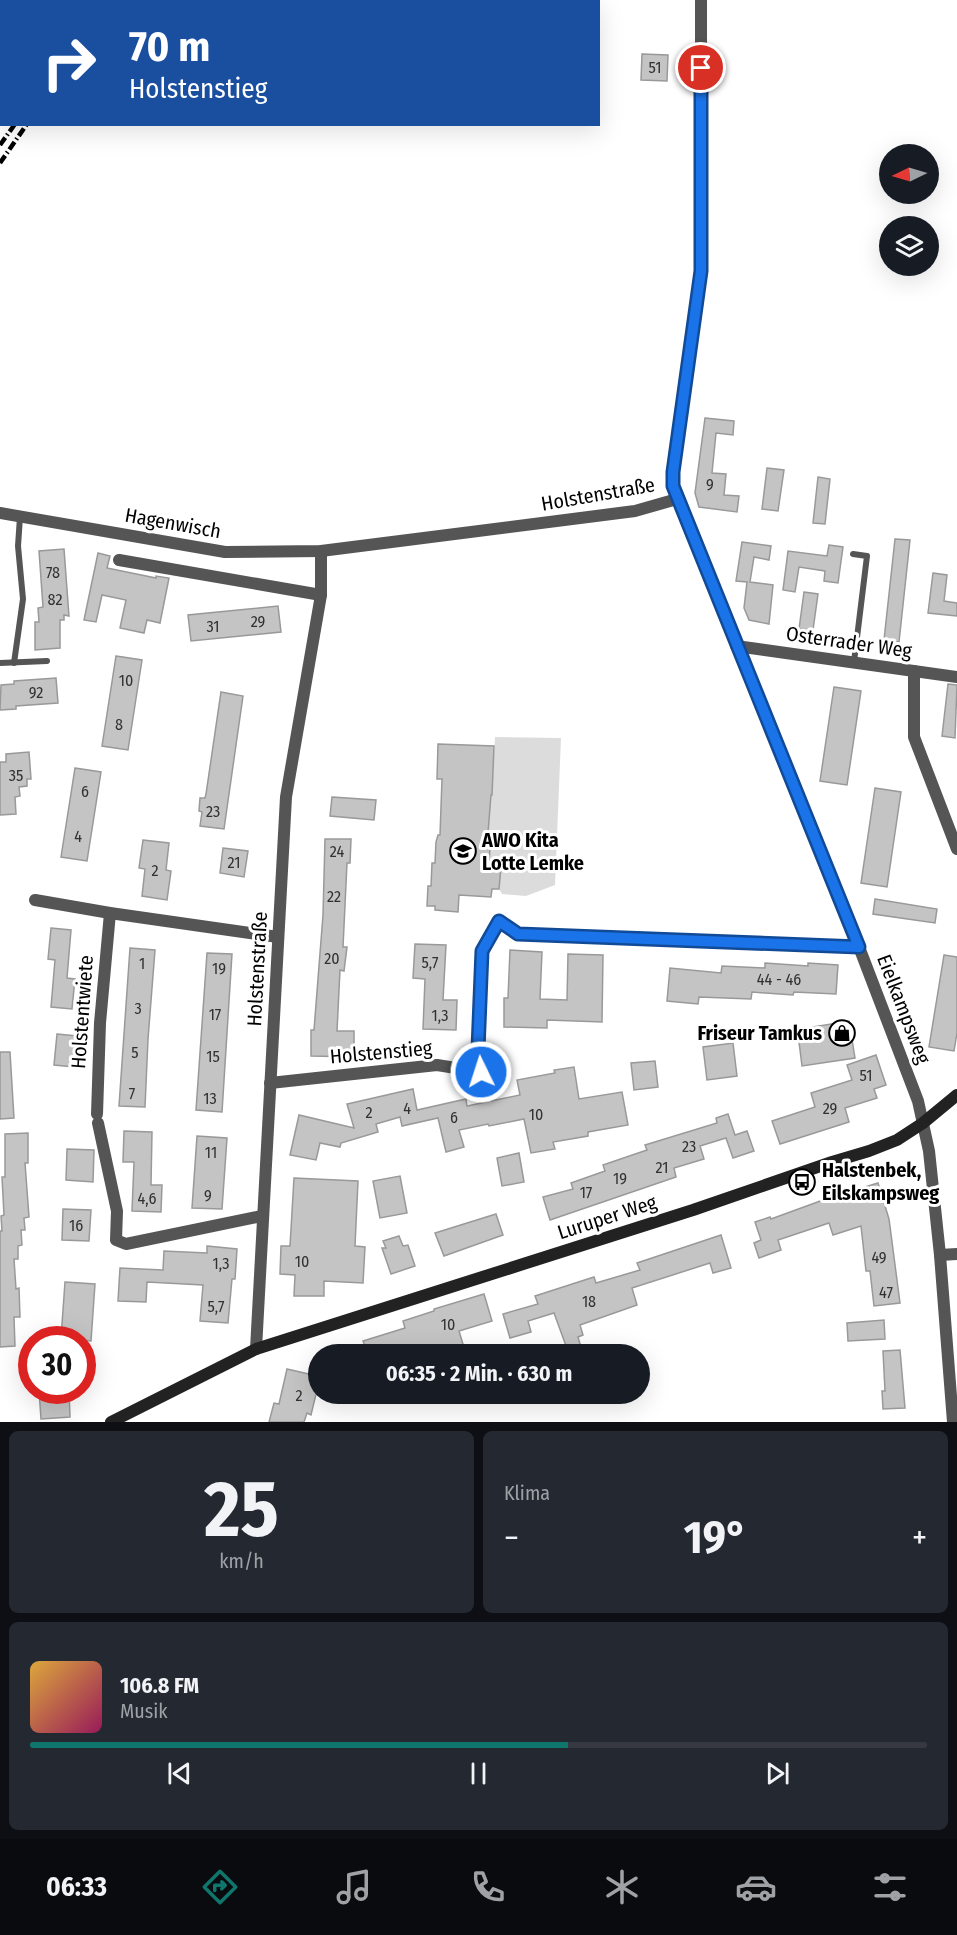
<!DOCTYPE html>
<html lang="de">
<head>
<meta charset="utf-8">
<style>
	:root { --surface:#171b24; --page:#242831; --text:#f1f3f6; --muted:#9ea1a6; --line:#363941; --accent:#0f766e }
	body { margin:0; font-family:"Fira Sans Condensed",sans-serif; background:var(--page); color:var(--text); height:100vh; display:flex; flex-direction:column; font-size:22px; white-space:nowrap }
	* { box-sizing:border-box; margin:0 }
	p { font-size:20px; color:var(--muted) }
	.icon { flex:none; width:33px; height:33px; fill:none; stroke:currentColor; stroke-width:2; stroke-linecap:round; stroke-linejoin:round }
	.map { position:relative; height:1422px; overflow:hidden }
	.side { display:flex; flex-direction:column; gap:9px; padding:9px; background:#0d0f14; flex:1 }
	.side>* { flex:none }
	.banner { position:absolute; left:0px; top:0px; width:600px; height:126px; box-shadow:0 6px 24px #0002; background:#1a4fa0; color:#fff; overflow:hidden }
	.needle { width:39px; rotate:265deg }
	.controls { position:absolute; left:879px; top:144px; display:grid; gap:12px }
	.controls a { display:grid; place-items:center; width:60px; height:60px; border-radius:50%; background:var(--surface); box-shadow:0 6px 24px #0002; font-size:30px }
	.speed { position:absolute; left:18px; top:1326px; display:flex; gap:12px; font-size:30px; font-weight:700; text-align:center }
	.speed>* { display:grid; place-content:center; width:78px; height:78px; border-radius:50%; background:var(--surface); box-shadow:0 6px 24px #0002; line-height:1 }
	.speed .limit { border:9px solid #d22; background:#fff; color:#111 }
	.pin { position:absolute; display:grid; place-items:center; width:51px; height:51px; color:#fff; margin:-26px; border:3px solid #fff; border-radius:50%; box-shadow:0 2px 6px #0007 }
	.me { position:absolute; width:66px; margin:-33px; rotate:356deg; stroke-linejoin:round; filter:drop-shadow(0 0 4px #0008) }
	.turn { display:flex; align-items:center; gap:21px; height:126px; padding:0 30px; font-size:27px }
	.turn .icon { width:78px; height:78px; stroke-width:2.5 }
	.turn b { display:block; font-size:42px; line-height:51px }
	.big { font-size:45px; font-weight:700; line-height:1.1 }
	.side .card { flex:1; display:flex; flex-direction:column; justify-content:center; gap:9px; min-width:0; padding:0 21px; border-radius:9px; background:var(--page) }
	.side .dial { align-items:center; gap:0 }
	.dial b { font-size:78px; line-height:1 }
	.song { display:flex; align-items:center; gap:18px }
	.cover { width:72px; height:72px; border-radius:9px; background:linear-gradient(135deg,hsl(40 70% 55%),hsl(330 70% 35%)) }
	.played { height:6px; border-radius:3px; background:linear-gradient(90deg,var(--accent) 60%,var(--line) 60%) }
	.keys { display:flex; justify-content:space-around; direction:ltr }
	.heat { display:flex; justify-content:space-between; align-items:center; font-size:33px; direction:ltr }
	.side .tiles { flex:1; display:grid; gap:9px; grid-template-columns:1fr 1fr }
	.card:last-child { grid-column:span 2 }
	.trip { position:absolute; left:308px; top:1344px; width:342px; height:60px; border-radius:30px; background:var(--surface); box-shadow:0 6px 24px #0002; font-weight:700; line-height:60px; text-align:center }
	.dock { display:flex; height:96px; justify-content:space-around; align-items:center; background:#090b0e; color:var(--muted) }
	.dock .icon { width:42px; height:42px }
	.dock .active { color:var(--accent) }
	.dock b { font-size:27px; color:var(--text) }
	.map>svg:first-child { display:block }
</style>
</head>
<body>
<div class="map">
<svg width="957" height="1422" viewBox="0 0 957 1422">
	<rect width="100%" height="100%" fill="#fff"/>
	<!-- green -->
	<polygon fill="#dcdcdc" points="495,737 561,738 555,885 526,896 502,894 499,889 500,867 489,866 490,846 487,845 489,817 487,795 492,795"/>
	<!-- building -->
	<g fill="#c4c4c4" stroke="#999" stroke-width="1.5">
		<polygon points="642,54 668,55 667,81 641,80"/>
		<polygon points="705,418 734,421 733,435 716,433 712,473 726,474 724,495 739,496 737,512 699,507 695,493"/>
		<polygon points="767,468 784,470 778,511 762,509"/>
		<polygon points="818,477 830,479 825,524 813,523"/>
		<polygon points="895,539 910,540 899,642 884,640"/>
		<polygon points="742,542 771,546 769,560 754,557 750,582 773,585 769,624 749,620 744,608 747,582 736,581"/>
		<polygon points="829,545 843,547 838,583 824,581 825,571 799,567 795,592 783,590 788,551 827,556"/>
		<polygon points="64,549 69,616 64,615 64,620 60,620 60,648 35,650 35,622 39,622 38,608 43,607 39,551"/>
		<polygon points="98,553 110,556 107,568 156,578 156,576 169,578 160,623 147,620 144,633 120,628 126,600 102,595 96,622 84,620"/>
		<polygon points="933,573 947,575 944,601 957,603 957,616 928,613"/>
		<polygon points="804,592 818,594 813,630 799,629"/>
		<polygon points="278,606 281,632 191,641 188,615"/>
		<polygon points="116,656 142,660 128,750 102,746"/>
		<polygon points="56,678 58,703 16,706 16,709 0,710 1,685 14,684 14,681"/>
		<polygon points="948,684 957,685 955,738 942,736"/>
		<polygon points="834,687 861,691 847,785 820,781"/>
		<polygon points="221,692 243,696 224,829 200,826 202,812 199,811 200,798 205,798 206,794"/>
		<polygon points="438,744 494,746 492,795 491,795 487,845 490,846 489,866 501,867 499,889 492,889 491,897 459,895 458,912 435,910 435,906 427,906 428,886 431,886 432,863 435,863 436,842 438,835 440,835 442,779 437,779"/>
		<polygon points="29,752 31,779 27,779 27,786 19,787 20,796 15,797 16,814 0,815 0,762 6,762 6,754"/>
		<polygon points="75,768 101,772 87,861 61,857"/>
		<polygon points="875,788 901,792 887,887 861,883"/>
		<polygon points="332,797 376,800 374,820 330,816"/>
		<polygon points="325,839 351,839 350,863 347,863 343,947 347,947 344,971 340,970 337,1031 354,1031 354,1057 311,1056 311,1030 314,1030 323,915"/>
		<polygon points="143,840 169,843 166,870 171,871 167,900 142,896 145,869 139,868"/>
		<polygon points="223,848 248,851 244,877 220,873"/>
		<polygon points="875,899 937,909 935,923 873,914"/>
		<polygon points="51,928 71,930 67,978 75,979 72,1009 51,1007 55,960 48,959"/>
		<polygon points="415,944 446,945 443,1000 457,1000 456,1030 423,1029 425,979 413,978"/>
		<polygon points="130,948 155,950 148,1039 145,1107 119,1106"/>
		<polygon points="510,950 542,952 540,999 567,1000 568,954 603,955 602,1022 547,1020 547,1028 504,1027 504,998 508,998"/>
		<polygon points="207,953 232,954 222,1112 196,1110"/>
		<polygon points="944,955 957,957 957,1033 954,1051 929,1047"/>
		<polygon points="765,963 808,966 808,963 838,965 836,994 794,992 793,995 752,992 751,999 699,997 698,1004 667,1001 670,968 721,973 722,966 765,968"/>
		<polygon points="849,1021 855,1058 802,1066 799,1042 808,1041 806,1028"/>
		<polygon points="57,1034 77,1036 74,1067 54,1065"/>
		<polygon points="733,1043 737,1076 707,1080 703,1047"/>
		<polygon points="0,1052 10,1052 14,1118 0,1119"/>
		<polygon points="876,1055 886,1085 874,1089 877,1098 845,1108 849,1122 780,1144 772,1121 815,1107 811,1093 852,1080 847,1065"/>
		<polygon points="655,1061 658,1087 634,1090 631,1063"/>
		<polygon points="574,1067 579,1099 622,1092 628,1125 588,1132 588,1136 553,1142 555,1149 531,1153 524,1119 489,1126 488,1124 459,1130 464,1147 446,1152 438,1118 402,1126 400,1117 376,1124 378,1132 341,1143 340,1147 320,1143 316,1160 290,1155 299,1115 354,1128 347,1104 413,1089 417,1110 466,1099 467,1106 520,1095 517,1080 555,1073 554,1070"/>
		<polygon points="728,1114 735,1135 747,1131 754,1151 733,1158 726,1138 700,1146 704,1159 674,1168 676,1177 550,1220 543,1197 573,1189 571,1183 605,1171 603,1165 647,1150 645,1145 717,1123 716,1118"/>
		<polygon points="124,1131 152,1132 151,1185 162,1185 161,1212 132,1211 134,1162 123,1162"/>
		<polygon points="28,1133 28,1163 25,1163 29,1217 24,1218 25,1230 21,1230 22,1245 18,1246 18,1259 14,1259 16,1289 19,1288 20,1317 14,1317 15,1346 0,1347 0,1231 2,1231 1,1216 4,1215 2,1177 5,1177 5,1134"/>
		<polygon points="197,1136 227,1138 222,1209 192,1208"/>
		<polygon points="67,1149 94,1150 93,1182 66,1180"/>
		<polygon points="519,1153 524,1182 502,1186 497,1158"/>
		<polygon points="400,1176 407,1213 380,1218 373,1181"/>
		<polygon points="294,1178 358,1181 355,1246 365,1247 363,1283 324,1281 324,1296 294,1296 295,1275 280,1274 281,1246 290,1246"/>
		<polygon points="878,1183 889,1219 900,1303 874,1306 870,1271 866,1271 861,1226 833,1235 829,1223 778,1240 781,1250 759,1258 754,1243 761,1240 755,1222 770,1217 771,1219 823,1200"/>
		<polygon points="63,1209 91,1210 89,1241 62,1240"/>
		<polygon points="496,1214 503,1235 444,1256 435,1233"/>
		<polygon points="721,1235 731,1268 713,1273 710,1263 632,1288 637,1305 580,1325 583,1335 578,1337 583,1354 569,1354 554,1313 528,1321 531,1332 510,1338 503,1314 538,1304 535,1296 594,1277 596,1283 640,1270 637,1263"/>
		<polygon points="399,1236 403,1246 408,1245 415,1266 391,1274 382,1248 386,1248 383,1241"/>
		<polygon points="207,1246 237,1249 235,1279 232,1279 228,1323 200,1321 203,1285 147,1282 146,1302 118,1301 120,1268 163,1270 164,1251 207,1253"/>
		<polygon points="65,1282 95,1284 91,1341 61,1338"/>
		<polygon points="484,1294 492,1321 459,1331 466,1354 421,1354 419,1349 401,1354 368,1354 363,1341 405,1328 403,1321 434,1311 434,1309"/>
		<polygon points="884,1320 885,1339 848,1341 847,1323"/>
		<polygon points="900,1350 905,1408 883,1409 882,1391 885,1391 883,1351"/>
		<polygon points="287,1369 318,1376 318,1386 311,1415 307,1413 304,1422 269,1422 274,1403 279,1404"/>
		<polygon points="39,1390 69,1390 70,1417 41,1419"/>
	</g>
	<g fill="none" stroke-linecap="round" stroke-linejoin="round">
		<!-- lane -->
		<g stroke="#555" stroke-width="6">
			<polyline points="853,554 867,556 854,662"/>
			<polyline points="0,663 47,661"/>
			<polyline points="14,663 23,599 18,546 20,517"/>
		</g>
		<!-- street -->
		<g stroke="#555" stroke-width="12">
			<polyline points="701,0 701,271 673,472 673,486 859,947 918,1101 929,1151 940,1255 953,1422"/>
			<polyline points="0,513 225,552 321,551 635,511 677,499"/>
			<polyline points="119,560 321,595"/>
			<polyline points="736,646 957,677"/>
			<polyline points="914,671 914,737 957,849"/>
			<polyline points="35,900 110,913 278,937"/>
			<polyline points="270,1083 437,1065 481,1072 478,1049 482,951 499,921 518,934 859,947"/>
			<polyline points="97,1114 100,1023 110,913"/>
			<polyline points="98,1123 117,1211 116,1240 126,1244 262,1216"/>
			<polyline points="940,1255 957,1254"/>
			<polyline points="256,1349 286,797 321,595 321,551"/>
		</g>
		<!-- secondary -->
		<polyline stroke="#222" stroke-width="12" points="111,1422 256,1349 693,1210 832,1162 869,1151 897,1140 923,1123 957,1095"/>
		<!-- tram -->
		<g stroke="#000" stroke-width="1.5">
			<polyline points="72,2 73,0"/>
			<polyline points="85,2 86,0"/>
			<polyline points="0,106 2,104"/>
			<polyline points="0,124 2,122"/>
		</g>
		<!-- rail -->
		<g stroke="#000" stroke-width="4.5" stroke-dasharray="9 3 1.5 3" stroke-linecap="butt">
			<polyline points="100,2 101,0"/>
			<polyline points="112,2 113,0"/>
			<polyline points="0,145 15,124"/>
			<polyline points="0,163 27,124"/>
		</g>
	</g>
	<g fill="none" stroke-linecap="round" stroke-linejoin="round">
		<!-- route casing -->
		<g stroke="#114b97" stroke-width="15">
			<polyline id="route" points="481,1072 478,1049 482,951 499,921 518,934 859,947 673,486 673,472 701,271 701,68"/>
		</g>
		<!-- route -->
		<use href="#route" stroke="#1a73e8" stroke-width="10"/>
	</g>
	<!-- icons -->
	<defs>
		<g id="school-ring" transform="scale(1.35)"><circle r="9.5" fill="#fff" stroke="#000" stroke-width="1.5"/><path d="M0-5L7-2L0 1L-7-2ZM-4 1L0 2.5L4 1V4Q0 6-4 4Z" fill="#000"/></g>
		<g id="shop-ring" transform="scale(1.35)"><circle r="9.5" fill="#fff" stroke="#000" stroke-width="1.5"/><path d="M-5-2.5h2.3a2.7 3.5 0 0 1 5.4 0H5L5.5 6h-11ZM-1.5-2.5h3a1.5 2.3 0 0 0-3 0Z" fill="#000"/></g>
		<g id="bus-ring" transform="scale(1.35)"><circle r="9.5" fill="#fff" stroke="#000" stroke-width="1.5"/><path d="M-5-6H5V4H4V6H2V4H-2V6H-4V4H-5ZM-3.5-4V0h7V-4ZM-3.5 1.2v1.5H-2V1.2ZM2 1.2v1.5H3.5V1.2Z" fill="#000"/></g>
	</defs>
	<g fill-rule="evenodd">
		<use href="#school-ring" x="463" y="851"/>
		<use href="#shop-ring" x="842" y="1033"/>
		<use href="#bus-ring" x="802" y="1182"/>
	</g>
	<g text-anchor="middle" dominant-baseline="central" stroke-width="6" stroke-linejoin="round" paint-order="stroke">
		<!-- number labels -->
		<g font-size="16" fill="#313131">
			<text x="655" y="67">51</text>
			<text x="710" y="484">9</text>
			<text x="53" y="572">78</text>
			<text x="55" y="599">82</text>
			<text x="258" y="621">29</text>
			<text x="213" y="626">31</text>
			<text x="126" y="680">10</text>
			<text x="36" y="692">92</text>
			<text x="119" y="724">8</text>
			<text x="16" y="775">35</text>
			<text x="85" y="791">6</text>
			<text x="213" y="811">23</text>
			<text x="78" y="836">4</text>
			<text x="337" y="851">24</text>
			<text x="234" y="862">21</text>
			<text x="155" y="870">2</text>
			<text x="334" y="896">22</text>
			<text x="332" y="958">20</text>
			<text x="430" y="962">5,7</text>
			<text x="142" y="963">1</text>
			<text x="219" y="968">19</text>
			<text x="779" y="979">44 - 46</text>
			<text x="138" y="1008">3</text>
			<text x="215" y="1014">17</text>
			<text x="440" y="1015">1,3</text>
			<text x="135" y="1052">5</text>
			<text x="213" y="1056">15</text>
			<text x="866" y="1075">51</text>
			<text x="132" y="1093">7</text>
			<text x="210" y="1098">13</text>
			<text x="407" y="1108">4</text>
			<text x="830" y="1108">29</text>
			<text x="369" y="1112">2</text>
			<text x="536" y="1114">10</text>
			<text x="454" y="1117">6</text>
			<text x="689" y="1146">23</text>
			<text x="211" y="1152">11</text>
			<text x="662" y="1167">21</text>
			<text x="620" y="1178">19</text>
			<text x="586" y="1192">17</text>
			<text x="208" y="1195">9</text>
			<text x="147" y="1198">4,6</text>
			<text x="76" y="1225">16</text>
			<text x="879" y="1257">49</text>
			<text x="302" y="1261">10</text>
			<text x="221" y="1263">1,3</text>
			<text x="886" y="1292">47</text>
			<text x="589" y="1301">18</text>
			<text x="216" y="1306">5,7</text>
			<text x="448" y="1324">10</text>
			<text x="299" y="1395">2</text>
		</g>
		<!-- street labels -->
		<g font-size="20" fill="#000" stroke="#fff">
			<text transform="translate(598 494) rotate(-10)">Holstenstraße</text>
			<text transform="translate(173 523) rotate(10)">Hagenwisch</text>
			<text transform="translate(849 642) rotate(8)">Osterrader Weg</text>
			<text transform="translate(257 969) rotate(-87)">Holstenstraße</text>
			<text transform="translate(904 1009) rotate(69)">Eielkampsweg</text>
			<text transform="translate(82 1012) rotate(-86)">Holstentwiete</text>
			<text transform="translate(381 1052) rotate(-5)">Holstenstieg</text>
			<text transform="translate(607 1217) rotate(-18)">Luruper Weg</text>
		</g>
		<!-- poi labels -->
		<g font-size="20" font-weight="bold" fill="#000" stroke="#fff" text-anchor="start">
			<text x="482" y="840">AWO Kita<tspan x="482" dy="23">Lotte Lemke</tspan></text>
			<text x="822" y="1033" text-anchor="end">Friseur Tamkus</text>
			<text x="822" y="1170">Halstenbek,<tspan x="822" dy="23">Eilskampsweg</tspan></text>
		</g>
	</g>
</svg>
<div class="controls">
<a><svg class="needle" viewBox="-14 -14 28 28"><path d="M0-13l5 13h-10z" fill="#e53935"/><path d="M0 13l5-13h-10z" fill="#9ea1a6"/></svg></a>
<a><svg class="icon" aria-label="layers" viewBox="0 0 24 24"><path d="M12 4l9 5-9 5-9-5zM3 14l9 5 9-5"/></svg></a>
</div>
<div class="speed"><div class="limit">30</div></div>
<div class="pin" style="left:701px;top:68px;background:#d93025"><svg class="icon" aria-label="arrive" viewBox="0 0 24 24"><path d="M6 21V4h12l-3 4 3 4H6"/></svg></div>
<svg class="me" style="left:481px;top:1072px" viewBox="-20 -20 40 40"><circle r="17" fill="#1a73e8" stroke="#fff" stroke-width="3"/><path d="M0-11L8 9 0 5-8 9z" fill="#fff"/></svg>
<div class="trip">06:35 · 2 Min. · 630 m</div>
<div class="banner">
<div class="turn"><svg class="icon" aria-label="right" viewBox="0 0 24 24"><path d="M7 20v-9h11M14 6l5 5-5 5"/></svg><div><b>70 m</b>Holstenstieg</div></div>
</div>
</div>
<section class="side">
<div class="tiles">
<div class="card dial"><b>25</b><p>km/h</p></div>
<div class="card"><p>Klima</p>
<div class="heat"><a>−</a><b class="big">19°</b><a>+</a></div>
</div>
<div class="card">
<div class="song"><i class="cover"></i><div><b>106.8 FM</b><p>Musik</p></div></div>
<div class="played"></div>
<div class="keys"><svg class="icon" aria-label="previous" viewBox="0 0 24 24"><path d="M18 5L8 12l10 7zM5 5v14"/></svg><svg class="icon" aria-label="pause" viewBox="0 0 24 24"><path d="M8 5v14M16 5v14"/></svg><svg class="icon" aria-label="next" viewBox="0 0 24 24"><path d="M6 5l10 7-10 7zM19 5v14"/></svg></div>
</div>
</div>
</section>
<nav class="dock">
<b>06:33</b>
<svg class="icon active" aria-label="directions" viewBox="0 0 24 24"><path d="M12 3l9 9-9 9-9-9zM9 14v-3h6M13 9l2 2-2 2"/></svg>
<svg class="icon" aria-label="music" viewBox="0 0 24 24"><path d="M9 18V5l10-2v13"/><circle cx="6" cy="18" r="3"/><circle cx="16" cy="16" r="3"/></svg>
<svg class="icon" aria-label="phone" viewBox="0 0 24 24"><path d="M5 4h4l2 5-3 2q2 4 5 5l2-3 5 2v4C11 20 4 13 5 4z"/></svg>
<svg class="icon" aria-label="climate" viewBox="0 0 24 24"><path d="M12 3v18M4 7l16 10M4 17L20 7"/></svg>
<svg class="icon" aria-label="car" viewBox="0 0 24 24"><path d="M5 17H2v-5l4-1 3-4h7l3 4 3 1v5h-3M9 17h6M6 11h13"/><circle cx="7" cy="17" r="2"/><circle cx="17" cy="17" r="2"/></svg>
<svg class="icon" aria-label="filters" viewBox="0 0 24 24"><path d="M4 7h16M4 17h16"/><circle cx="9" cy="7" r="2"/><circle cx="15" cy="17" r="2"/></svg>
</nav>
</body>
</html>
